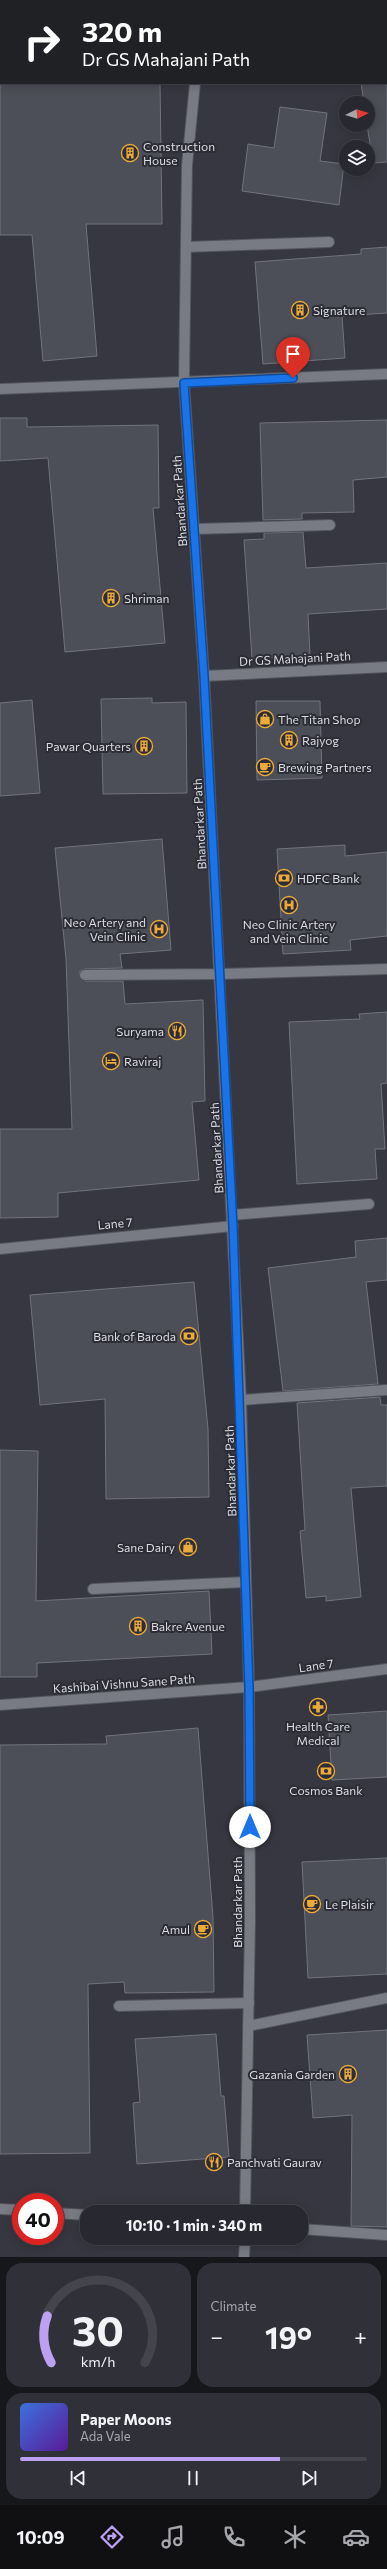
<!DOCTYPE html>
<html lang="en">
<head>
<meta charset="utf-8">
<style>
	:root { --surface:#282930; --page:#303138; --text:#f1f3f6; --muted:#a5a6ab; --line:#44454c; --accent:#bca0f2 }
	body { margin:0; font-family:Commissioner,sans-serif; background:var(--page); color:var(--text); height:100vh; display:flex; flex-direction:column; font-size:15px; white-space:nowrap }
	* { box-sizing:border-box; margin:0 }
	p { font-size:13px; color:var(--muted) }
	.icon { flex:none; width:22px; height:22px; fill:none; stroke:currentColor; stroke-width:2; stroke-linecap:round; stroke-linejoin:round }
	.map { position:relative; height:2257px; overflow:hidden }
	.details { display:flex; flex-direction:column; gap:6px; padding:6px; background:#16171a; flex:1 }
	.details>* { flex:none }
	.hud { position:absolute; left:0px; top:0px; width:387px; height:84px; box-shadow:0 2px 10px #0003,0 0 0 1px var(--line); background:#202124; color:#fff; overflow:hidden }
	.needle { width:26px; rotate:85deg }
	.tools { position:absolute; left:339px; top:96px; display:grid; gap:8px }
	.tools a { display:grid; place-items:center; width:36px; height:36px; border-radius:50%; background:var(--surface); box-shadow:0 2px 10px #0003,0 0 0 1px var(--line); font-size:20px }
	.speed { position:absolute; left:12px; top:2193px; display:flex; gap:8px; font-size:20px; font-weight:700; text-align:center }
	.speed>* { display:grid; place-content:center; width:52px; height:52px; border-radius:50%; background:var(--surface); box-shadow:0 2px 10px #0003,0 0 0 1px var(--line); line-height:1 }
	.speed .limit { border:6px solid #d22; background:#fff; color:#111 }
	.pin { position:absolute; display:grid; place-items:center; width:34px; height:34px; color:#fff; margin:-41px -17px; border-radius:50% 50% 50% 0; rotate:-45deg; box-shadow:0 0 4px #0007 }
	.pin .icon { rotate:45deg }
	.me { position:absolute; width:44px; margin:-22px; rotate:0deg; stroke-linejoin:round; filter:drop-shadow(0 0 3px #0008) }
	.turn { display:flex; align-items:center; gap:14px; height:84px; padding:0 16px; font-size:18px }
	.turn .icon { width:52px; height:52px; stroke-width:2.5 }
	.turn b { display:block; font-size:28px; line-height:34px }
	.big { font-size:30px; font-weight:700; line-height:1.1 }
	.details .card { flex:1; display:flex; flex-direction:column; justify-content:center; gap:6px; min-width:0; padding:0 14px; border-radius:16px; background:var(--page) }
	.details .dial { align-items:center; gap:0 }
	.dial svg { height:104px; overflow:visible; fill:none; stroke:var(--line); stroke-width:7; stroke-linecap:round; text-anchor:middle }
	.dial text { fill:var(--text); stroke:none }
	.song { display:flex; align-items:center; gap:12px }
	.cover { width:48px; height:48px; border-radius:6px; background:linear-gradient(135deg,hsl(220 70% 55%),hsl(270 70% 35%)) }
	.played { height:4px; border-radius:2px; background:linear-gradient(90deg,var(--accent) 75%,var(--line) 75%) }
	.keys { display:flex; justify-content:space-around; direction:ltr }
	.heat { display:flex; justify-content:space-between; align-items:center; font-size:22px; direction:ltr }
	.details .tiles { flex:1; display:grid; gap:6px; grid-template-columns:1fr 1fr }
	.card:last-child { grid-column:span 2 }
	.trip { position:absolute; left:80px; top:2205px; width:228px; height:40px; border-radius:16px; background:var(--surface); box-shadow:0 2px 10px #0003,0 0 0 1px var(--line); font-weight:700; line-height:40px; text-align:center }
	.dock { display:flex; height:64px; justify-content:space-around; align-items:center; background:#101013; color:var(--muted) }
	.dock .icon { width:28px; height:28px }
	.dock .selected { color:var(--accent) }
	.dock b { font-size:18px; color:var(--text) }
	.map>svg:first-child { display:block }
</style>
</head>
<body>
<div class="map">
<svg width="387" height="2257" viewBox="0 0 387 2257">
	<rect width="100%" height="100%" fill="#363740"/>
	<!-- building -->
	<g fill="#4d4f58" stroke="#71727c">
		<polygon points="0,83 160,83 162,224 86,224 97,356 43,361 32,235 0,235"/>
		<polygon points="361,83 387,83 387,162 373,163 367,125 368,103 364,103"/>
		<polygon points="280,107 327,113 320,161 344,164 339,205 242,191 248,144 274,148"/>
		<polygon points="387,247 387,313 342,316 345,358 263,364 255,262 361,254 361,249"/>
		<polygon points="0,418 27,418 27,427 158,425 159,508 153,508 165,643 65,652 48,458 0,461"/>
		<polygon points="387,420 387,477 353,480 354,512 302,513 302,519 263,520 260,423"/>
		<polygon points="303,532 306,568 387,563 387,609 308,614 310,655 252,659 244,540 264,539 264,533"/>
		<polygon points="152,698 152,703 186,702 187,793 103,794 101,699"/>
		<polygon points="32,700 40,793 0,796 0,703"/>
		<polygon points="256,701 320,701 322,778 257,780"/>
		<polygon points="162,839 171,950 120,954 122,968 85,969 80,971 79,975 85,981 123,981 125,1004 203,1000 205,1101 192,1102 199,1180 58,1193 58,1217 0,1218 0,1129 72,1129 66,959 55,848"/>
		<polygon points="345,845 345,856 387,852 387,936 350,940 351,950 283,954 277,849"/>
		<polygon points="387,1012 387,1083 381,1084 385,1149 375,1149 377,1179 297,1184 289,1022 360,1019 359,1014"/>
		<polygon points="387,1238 387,1280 366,1282 378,1384 283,1391 268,1268 356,1257 355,1241"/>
		<polygon points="194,1282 208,1429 209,1497 106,1499 105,1399 40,1405 30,1295"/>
		<polygon points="380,1397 381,1405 387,1405 387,1486 351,1488 361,1597 326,1601 326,1596 306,1598 300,1531 305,1530 297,1403"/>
		<polygon points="0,1450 38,1451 36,1601 209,1591 212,1654 37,1663 37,1677 0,1677"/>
		<polygon points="387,1711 387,1777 332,1780 328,1715"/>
		<polygon points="198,1728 213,1917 214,1992 125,1993 124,1982 88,1984 90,2153 0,2154 0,1745 107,1744 106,1736"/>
		<polygon points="387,1858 387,1974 308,1978 302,1862"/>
		<polygon points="387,2030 387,2227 351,2226 352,2115 313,2118 307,2035"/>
		<polygon points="216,2034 221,2096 224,2096 229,2157 137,2164 133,2103 140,2102 135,2039"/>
	</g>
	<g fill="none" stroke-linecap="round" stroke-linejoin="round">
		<!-- service casing -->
		<g stroke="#52545b" stroke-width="12">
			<g id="service">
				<polyline points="186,247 329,242"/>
				<polyline points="195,529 330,525"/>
				<polyline points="232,1215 369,1204"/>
				<polyline points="241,1400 386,1390"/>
				<polyline points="93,1589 246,1582"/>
				<polyline points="119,2006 249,2003"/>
				<polyline points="301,2229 387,2235"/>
			</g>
		</g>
		<!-- minor casing -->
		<g stroke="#52545b" stroke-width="12">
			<g id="minor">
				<polyline points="386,47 387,47"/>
				<polyline points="0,389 387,374"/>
				<polyline points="204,676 387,667"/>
				<polyline points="85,975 219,974 387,969"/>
				<polyline points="0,1705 249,1687 387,1669"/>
				<polyline points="248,2026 387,1998"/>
				<polyline points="0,2209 21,2210"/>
				<polyline points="55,2213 87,2215"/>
			</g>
		</g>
		<!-- tertiary casing -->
		<g stroke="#52545b" stroke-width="12">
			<g id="tertiary">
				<polyline points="207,1 208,0"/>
				<polyline points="0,33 1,33"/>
				<polyline points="195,83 187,165 184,383 204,676 241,1400 249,1687 250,1920 245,2212"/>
				<polyline points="0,1249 233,1226"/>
				<polyline points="244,2257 245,2238"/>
			</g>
		</g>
		<!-- service -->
		<use href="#service" stroke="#787a84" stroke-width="10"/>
		<!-- minor -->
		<use href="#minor" stroke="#787a84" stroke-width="10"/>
		<!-- tertiary -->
		<use href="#tertiary" stroke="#787a84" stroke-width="10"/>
	</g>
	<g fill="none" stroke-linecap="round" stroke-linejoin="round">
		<!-- route casing -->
		<g stroke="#114b97" stroke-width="10">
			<polyline id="route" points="250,1827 249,1688 233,1226 204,676 184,383 293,378"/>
		</g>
		<!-- route -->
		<use href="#route" stroke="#1a73e8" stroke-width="7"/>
	</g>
	<!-- icons -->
	<defs>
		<g id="building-ring" transform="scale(0.9)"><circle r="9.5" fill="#2c2d36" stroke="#ebaa39" stroke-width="1.5"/><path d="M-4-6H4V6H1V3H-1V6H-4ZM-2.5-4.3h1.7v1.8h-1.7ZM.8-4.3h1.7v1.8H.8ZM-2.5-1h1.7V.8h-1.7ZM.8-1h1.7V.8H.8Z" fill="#ebaa39"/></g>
		<g id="shop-ring" transform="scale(0.9)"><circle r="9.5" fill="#2c2d36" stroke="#ebaa39" stroke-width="1.5"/><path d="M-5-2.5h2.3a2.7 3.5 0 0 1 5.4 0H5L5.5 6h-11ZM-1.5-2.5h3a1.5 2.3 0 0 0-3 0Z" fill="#ebaa39"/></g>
		<g id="cafe-ring" transform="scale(0.9)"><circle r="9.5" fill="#2c2d36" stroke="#ebaa39" stroke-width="1.5"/><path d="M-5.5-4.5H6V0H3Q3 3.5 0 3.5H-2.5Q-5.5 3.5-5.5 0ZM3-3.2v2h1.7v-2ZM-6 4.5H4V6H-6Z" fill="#ebaa39"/></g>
		<g id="bank-ring" transform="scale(0.9)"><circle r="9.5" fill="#2c2d36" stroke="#ebaa39" stroke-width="1.5"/><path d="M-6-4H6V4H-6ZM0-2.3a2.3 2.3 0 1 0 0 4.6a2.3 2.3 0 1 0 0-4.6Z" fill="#ebaa39"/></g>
		<g id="hospital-ring" transform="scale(0.9)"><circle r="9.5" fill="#2c2d36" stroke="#ebaa39" stroke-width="1.5"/><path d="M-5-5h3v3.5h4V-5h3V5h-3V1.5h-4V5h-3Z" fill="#ebaa39"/></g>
		<g id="restaurant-ring" transform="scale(0.9)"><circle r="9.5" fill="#2c2d36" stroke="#ebaa39" stroke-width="1.5"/><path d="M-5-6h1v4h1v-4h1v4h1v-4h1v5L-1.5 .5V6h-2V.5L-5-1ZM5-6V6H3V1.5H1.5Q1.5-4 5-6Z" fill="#ebaa39"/></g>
		<g id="hotel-ring" transform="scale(0.9)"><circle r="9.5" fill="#2c2d36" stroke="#ebaa39" stroke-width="1.5"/><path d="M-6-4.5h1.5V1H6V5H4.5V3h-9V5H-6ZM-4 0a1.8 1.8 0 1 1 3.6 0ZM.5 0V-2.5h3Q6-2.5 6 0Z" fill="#ebaa39"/></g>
		<g id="pharmacy-ring" transform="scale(0.9)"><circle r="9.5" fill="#2c2d36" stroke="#ebaa39" stroke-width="1.5"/><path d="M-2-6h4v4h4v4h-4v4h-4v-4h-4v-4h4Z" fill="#ebaa39"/></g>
	</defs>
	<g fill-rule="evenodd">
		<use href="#building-ring" x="130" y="153"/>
		<use href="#building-ring" x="300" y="310"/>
		<use href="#building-ring" x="111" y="598"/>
		<use href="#shop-ring" x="265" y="719"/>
		<use href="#building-ring" x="289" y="740"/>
		<use href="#building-ring" x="144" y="746"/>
		<use href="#cafe-ring" x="265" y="767"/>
		<use href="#bank-ring" x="284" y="878"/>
		<use href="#hospital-ring" x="289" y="905"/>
		<use href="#hospital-ring" x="159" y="929"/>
		<use href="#restaurant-ring" x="177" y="1031"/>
		<use href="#hotel-ring" x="111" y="1061"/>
		<use href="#bank-ring" x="189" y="1336"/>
		<use href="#shop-ring" x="188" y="1547"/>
		<use href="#building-ring" x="138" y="1626"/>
		<use href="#pharmacy-ring" x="318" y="1707"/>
		<use href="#bank-ring" x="326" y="1771"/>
		<use href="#cafe-ring" x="312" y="1904"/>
		<use href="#cafe-ring" x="203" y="1929"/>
		<use href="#building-ring" x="348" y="2074"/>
		<use href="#restaurant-ring" x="214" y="2162"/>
	</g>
	<g text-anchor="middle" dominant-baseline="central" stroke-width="4" stroke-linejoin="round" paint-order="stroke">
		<!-- poi labels -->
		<g font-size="12" fill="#d9dbe0" stroke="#2c2d36" text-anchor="start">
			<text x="143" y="146">Construction<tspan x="143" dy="14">House</tspan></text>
			<text x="313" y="310">Signature</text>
			<text x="124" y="598">Shriman</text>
			<text x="278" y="719">The Titan Shop</text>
			<text x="302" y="740">Rajyog</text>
			<text x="131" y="746" text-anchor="end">Pawar Quarters</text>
			<text x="278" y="767">Brewing Partners</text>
			<text x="297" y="878">HDFC Bank</text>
			<text x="146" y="922" text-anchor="end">Neo Artery and<tspan x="146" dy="14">Vein Clinic</tspan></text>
			<text x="289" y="924" text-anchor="middle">Neo Clinic Artery<tspan x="289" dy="14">and Vein Clinic</tspan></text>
			<text x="164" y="1031" text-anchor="end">Suryama</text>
			<text x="124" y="1061">Raviraj</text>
			<text x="176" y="1336" text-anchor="end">Bank of Baroda</text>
			<text x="175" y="1547" text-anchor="end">Sane Dairy</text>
			<text x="151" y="1626">Bakre Avenue</text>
			<text x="318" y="1726" text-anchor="middle">Health Care<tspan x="318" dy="14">Medical</tspan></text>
			<text x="326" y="1790" text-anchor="middle">Cosmos Bank</text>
			<text x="325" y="1904">Le Plaisir</text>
			<text x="190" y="1929" text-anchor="end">Amul</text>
			<text x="335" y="2074" text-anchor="end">Gazania Garden</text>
			<text x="227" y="2162">Panchvati Gaurav</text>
		</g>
		<!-- street labels -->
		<g font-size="12" fill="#d9dbe0" stroke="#2c2d36">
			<text transform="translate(179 501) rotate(-94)">Bhandarkar Path</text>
			<text transform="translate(295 658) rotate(-3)">Dr GS Mahajani Path</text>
			<text transform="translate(199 824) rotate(-93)">Bhandarkar Path</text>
			<text transform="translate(216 1148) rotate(-93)">Bhandarkar Path</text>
			<text transform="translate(115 1223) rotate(-5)">Lane 7</text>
			<text transform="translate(230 1471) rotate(-92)">Bhandarkar Path</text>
			<text transform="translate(316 1665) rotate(-8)">Lane 7</text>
			<text transform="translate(124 1683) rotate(-4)">Kashibai Vishnu Sane Path</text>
			<text transform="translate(237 1902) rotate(-90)">Bhandarkar Path</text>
		</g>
	</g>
</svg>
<div class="tools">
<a><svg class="needle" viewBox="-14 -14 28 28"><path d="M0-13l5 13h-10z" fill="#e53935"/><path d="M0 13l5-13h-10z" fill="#a5a6ab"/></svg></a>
<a><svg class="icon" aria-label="layers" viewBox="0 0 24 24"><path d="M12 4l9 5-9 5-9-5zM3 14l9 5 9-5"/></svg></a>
</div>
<div class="speed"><div class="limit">40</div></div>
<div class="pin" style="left:293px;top:378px;background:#d93025"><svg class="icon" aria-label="arrive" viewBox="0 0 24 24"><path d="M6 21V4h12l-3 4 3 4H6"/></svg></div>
<svg class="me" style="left:250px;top:1827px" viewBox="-20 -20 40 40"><circle r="19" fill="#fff"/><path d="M0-13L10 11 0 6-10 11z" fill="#1a73e8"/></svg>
<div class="trip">10:10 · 1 min · 340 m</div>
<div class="hud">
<div class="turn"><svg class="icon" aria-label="right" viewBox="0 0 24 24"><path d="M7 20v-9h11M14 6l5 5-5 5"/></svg><div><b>320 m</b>Dr GS Mahajani Path</div></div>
</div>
</div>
<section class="details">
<div class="tiles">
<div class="card dial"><svg viewBox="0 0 100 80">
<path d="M14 69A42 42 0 1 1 86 69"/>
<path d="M14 69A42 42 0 0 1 11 33" stroke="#bca0f2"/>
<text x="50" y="56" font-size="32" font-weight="700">30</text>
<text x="50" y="72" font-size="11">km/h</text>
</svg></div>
<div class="card"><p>Climate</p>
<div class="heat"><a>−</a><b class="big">19°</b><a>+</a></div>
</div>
<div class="card">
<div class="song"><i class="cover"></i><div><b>Paper Moons</b><p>Ada Vale</p></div></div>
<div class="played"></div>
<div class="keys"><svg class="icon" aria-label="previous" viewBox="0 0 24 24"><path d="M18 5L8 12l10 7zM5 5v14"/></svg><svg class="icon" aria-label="pause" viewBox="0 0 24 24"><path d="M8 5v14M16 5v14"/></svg><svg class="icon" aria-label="next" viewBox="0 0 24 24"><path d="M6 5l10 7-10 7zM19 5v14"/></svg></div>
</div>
</div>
</section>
<nav class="dock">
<b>10:09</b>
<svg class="icon selected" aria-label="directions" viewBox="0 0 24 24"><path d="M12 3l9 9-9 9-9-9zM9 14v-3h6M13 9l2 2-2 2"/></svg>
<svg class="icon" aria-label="music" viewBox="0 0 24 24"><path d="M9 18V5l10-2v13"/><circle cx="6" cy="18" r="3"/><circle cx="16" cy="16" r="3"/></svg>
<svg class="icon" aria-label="phone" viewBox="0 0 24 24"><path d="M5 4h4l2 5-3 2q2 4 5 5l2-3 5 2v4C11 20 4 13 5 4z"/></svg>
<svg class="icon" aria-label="climate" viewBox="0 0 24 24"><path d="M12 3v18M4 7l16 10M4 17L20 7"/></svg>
<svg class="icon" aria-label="car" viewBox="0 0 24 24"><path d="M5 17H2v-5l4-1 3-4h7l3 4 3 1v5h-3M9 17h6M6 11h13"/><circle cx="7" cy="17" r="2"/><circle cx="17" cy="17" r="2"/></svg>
</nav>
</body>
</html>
